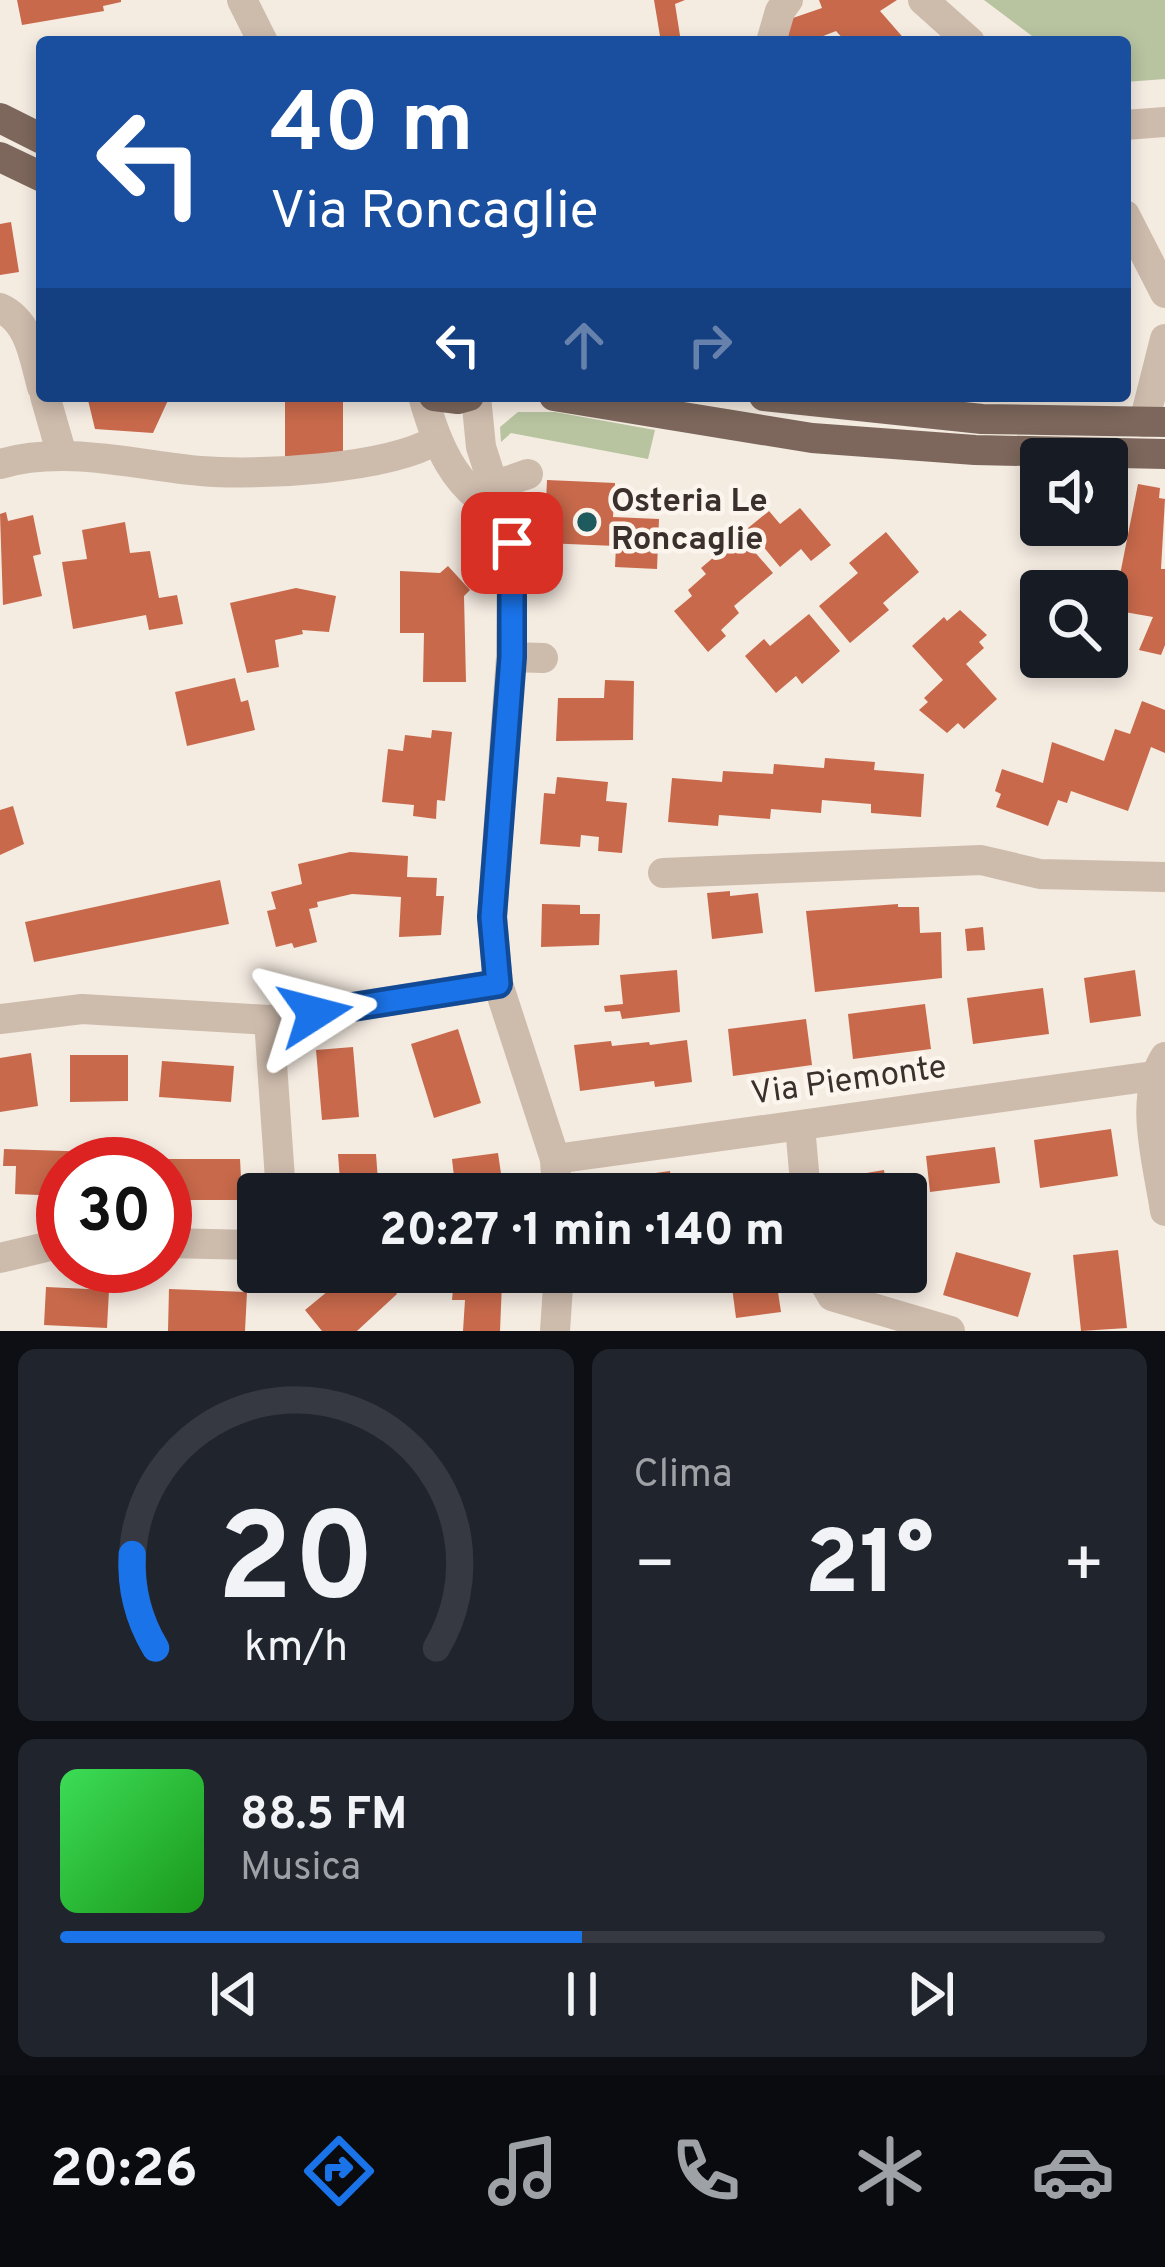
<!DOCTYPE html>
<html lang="it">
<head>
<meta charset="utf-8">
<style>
	:root { --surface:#171b24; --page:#20242c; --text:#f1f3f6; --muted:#9ea1a6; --line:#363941; --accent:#1a73e8 }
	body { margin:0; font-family:Overpass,sans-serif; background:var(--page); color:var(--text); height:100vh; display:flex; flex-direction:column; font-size:45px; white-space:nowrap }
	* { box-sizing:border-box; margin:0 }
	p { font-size:39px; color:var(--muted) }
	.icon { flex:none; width:66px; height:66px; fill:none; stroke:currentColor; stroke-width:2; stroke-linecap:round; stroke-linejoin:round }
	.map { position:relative; height:1331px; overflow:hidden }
	.details { display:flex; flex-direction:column; gap:18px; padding:18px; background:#0d0f14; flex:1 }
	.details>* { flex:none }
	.hud { position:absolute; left:36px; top:36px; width:1095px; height:366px; border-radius:12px; box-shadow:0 6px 18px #0003; background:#1a4fa0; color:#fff; overflow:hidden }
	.buttons { position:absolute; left:1020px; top:438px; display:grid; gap:24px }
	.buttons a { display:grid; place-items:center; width:108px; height:108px; border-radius:12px; background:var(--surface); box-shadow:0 6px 18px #0003; font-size:60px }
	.speed { position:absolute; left:36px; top:1137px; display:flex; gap:24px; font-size:60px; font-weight:700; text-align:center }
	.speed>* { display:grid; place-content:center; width:156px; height:156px; border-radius:50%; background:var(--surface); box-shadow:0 6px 18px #0003; line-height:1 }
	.speed .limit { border:18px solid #d22; background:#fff; color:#111 }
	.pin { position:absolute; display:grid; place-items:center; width:102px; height:102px; color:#fff; margin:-51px; border-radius:24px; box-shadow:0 6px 18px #0006 }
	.me { position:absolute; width:132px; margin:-66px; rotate:81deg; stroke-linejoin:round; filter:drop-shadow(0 0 9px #0008) }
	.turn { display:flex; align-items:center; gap:42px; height:252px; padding:0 36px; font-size:54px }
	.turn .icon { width:156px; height:156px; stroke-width:2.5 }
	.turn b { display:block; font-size:84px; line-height:102px }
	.lanes { display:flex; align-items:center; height:114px; padding:0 36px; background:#0003; justify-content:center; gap:60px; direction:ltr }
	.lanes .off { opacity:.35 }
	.big { font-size:90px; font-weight:800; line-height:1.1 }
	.details .widget { flex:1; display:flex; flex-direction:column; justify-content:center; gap:18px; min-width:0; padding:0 42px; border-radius:18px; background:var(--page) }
	.details .dial { align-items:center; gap:0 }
	.dial svg { height:312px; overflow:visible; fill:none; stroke:var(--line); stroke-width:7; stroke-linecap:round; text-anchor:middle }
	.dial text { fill:var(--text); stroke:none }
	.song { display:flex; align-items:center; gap:36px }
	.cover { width:144px; height:144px; border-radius:18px; background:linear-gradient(135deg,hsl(130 70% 55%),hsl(120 70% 35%)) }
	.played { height:12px; border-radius:6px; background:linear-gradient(90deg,var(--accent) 50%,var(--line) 50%) }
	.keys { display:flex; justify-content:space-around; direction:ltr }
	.heat { display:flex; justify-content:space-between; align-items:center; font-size:66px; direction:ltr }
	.details .tiles { flex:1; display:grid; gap:18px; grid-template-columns:1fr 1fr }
	.widget:last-child { grid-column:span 2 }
	.trip { position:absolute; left:237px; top:1173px; width:690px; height:120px; border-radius:12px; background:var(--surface); box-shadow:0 6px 18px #0003; font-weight:800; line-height:120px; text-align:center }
	.tabs { display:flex; height:192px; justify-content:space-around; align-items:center; background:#090b0e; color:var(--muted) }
	.tabs .icon { width:84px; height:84px }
	.tabs .on { color:var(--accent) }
	.tabs b { font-size:54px; color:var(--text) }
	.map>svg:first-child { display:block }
</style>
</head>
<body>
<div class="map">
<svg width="1165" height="1331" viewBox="0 0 1165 1331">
	<rect width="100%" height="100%" fill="#f4ebe1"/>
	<!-- green -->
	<g fill="#b8c4a0">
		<polygon points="984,0 1165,0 1165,79 1125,82 1125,42 1040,42"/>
		<polygon points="518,412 555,412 655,430 648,459 511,433 501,442 500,427"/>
	</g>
	<!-- building -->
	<g fill="#c8694b">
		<polygon points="17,0 121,0 121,2 103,6 104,11 22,25"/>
		<polygon points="654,0 685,0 675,4 681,42 661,42"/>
		<polygon points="819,0 897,0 880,11 907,42 846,42 836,31 808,42 779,42 787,20 822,8"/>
		<polygon points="11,222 19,272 0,275 0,224"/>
		<polygon points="87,396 170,396 153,433 95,429"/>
		<rect x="285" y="396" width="58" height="60"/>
		<polygon points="547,480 615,483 613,517 659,519 657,569 615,567 616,546 544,543"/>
		<polygon points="1138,484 1160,488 1159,498 1165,499 1161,569 1165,569 1165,645 1161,655 1139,650 1153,617 1113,610"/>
		<polygon points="800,508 831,545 811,561 801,549 780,567 748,528 769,511 780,524"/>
		<polygon points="6,512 8,521 33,515 41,554 33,556 42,596 3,605 0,514"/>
		<polygon points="125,522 130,553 150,551 159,598 177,595 183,624 149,630 146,615 73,629 62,562 87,559 82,530"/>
		<polygon points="886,532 919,572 883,603 889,610 850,643 819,606 858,573 849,563"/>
		<polygon points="740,535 773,573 734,606 739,613 721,630 726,636 708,652 674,611 692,596 688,590 706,574 701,568"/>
		<polygon points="448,566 470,590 464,596 466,682 423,682 424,633 400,633 400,571 440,573"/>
		<polygon points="296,588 336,596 329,632 302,630 303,634 275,640 279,667 247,673 230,603"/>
		<polygon points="960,610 987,635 979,642 984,648 966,664 997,699 964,729 958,723 947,733 919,710 928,702 924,698 943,680 912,646 944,617 947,621"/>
		<polygon points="809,614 840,651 802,684 796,676 776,693 745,656 764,639 770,646"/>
		<polygon points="235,678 241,702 248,700 255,730 187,746 175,692"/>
		<polygon points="605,680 634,681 633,740 556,741 558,698 604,698"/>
		<polygon points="1142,701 1165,710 1165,753 1151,747 1128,811 1071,791 1067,803 1058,800 1048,826 996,807 1001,794 995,791 1002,769 1043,783 1052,742 1104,761 1115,729 1130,734"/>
		<polygon points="432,730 452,732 445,801 437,800 436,819 413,816 414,805 382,802 388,749 403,751 405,735 431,738"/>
		<polygon points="825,758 875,762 874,770 924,774 921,817 871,813 871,804 822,800 821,813 771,809 770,819 719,815 718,826 668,822 672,778 722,782 723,771 773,774 774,764 824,768"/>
		<polygon points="557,777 608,782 606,801 627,803 622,853 598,851 599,837 581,835 580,847 540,844 544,793 555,794"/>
		<polygon points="13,806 24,844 0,855 0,810"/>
		<polygon points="350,852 408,856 407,877 437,878 436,896 444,896 441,935 399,937 401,897 352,894 317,902 318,907 309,909 317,942 294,948 292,943 276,947 267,911 276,909 271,892 302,884 298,864"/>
		<polygon points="220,880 229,924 34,962 25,922"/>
		<polygon points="730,891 730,896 758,893 763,933 712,939 707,893"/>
		<polygon points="542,904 580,905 580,914 600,914 599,945 541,947"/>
		<polygon points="898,904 898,907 919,907 920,933 941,932 942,978 815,992 806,911"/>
		<polygon points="983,927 985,950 967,951 965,929"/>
		<polygon points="677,970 680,1012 622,1019 620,1011 605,1012 604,1006 623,1004 620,975"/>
		<polygon points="1135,970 1141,1016 1090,1023 1084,978"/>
		<polygon points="1043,988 1049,1034 973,1044 967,998"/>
		<polygon points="925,1004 931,1049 853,1059 848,1014"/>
		<polygon points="806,1019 812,1065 733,1076 728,1029"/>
		<polygon points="458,1029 481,1103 434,1118 411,1044"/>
		<polygon points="687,1040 692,1082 655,1087 654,1081 580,1091 574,1045 611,1041 612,1046 649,1042 650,1045"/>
		<polygon points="353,1047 359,1117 322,1120 316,1050"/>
		<polygon points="31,1053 38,1106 0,1112 0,1058"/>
		<polygon points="70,1055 128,1055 128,1101 70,1102"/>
		<polygon points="162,1061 234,1066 231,1102 159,1097"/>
		<polygon points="1111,1129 1118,1176 1040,1188 1034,1140"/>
		<polygon points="995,1147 1000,1183 930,1192 926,1156"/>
		<polygon points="4,1149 95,1152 95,1164 63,1164 63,1196 15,1194 16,1166 3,1166"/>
		<polygon points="152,1149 152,1157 166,1159 240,1159 241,1178 255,1178 256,1211 242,1212 242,1200 167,1200 165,1164 110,1164 110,1151"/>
		<polygon points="498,1153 504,1194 456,1194 452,1159"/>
		<polygon points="338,1154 376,1154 379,1194 341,1194"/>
		<polygon points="884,1170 888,1194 839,1194 837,1178"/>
		<polygon points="670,1171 673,1194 613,1194 611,1179"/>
		<polygon points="764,1178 765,1194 717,1194 716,1183"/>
		<polygon points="1118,1250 1127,1328 1081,1331 1073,1255"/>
		<polygon points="956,1252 1031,1273 1018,1317 943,1295"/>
		<polygon points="351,1272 379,1272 397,1294 357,1331 322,1331 305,1310"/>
		<polygon points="730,1272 775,1272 781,1312 736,1318"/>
		<polygon points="454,1279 502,1282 500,1331 463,1331 465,1300 452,1300"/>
		<polygon points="46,1287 109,1290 107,1328 44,1325"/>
		<polygon points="169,1289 247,1292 245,1331 168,1331"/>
	</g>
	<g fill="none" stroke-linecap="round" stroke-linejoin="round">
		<!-- minor -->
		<g stroke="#cdbbac" stroke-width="30">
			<polyline points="242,0 263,42"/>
			<polyline points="923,0 970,42"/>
			<polyline points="771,42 780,11 788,0"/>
			<polyline points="1125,125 1165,122"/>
			<polyline points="1125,215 1165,293"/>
			<path d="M0,308C30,321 34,358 42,387"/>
			<polyline points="45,396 62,455"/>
			<path d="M423,396C436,443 454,489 500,511"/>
			<polyline points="476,396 481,447 512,543 511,657 492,917 498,984 555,1159 557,1194"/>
			<polyline points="1144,422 1165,339"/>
			<path d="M0,464C64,445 136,465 201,471C258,476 388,469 436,440"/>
			<polyline points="496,492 508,481 528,474"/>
			<polyline points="511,657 543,658"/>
			<polyline points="663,873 981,860 1040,874 1165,877"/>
			<polyline points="0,1019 82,1009 269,1020 498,984"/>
			<polyline points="269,1020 281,1194"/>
			<path d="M1165,1057C1138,1099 1158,1163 1165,1211"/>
			<polyline points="800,1126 806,1194"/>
			<polyline points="555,1159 1153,1076"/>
			<polyline points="165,1243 258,1245"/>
			<polyline points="0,1258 63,1243"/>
			<polyline points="818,1272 832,1296 950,1331"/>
			<polyline points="555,1331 559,1272"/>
		</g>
		<!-- major -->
		<g stroke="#7d675c" stroke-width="30">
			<polyline points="0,118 42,139"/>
			<polyline points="0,157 42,177"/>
			<polyline points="434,396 458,399 469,396"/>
			<polyline points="554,396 812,438 975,450 1165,454"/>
			<polyline points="764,396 982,419 1165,422"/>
		</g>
	</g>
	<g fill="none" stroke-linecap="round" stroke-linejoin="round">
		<!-- route casing -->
		<g stroke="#114b97" stroke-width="30">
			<polyline id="route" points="315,1013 498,984 492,917 512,657 512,543"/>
		</g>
		<!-- route -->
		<use href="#route" stroke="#1a73e8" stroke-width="21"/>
	</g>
	<!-- markers -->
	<circle fill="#1f5a5e" stroke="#fbf5ee" stroke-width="4.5" cx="587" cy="522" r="12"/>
	<g text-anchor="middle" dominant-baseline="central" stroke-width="9" stroke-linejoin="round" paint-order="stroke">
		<!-- poi labels -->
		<g font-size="33" font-weight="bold" fill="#3b302b" stroke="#fbf5ee" text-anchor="start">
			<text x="611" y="503">Osteria Le<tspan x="611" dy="38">Roncaglie</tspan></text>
		</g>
		<!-- street labels -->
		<g font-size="33" fill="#3b302b" stroke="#fbf5ee">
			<text transform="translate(849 1082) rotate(-8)">Via Piemonte</text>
		</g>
	</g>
</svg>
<div class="buttons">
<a><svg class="icon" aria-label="sound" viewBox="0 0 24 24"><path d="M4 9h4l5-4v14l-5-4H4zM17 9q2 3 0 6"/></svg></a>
<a><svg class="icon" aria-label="search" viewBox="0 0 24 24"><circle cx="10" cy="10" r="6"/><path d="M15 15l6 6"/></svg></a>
</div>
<div class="speed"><div class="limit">30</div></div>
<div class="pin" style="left:512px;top:543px;background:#d93025"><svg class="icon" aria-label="arrive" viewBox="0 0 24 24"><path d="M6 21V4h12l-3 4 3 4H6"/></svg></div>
<svg class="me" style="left:315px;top:1013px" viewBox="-20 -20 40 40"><path d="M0-17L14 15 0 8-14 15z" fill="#1a73e8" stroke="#fff" stroke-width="4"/></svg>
<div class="trip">20:27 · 1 min · 140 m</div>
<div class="hud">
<div class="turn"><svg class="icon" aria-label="left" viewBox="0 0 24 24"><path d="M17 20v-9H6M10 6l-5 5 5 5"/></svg><div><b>40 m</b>Via Roncaglie</div></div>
<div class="lanes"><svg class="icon" aria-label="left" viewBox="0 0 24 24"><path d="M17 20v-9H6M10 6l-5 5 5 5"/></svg><svg class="icon off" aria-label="ahead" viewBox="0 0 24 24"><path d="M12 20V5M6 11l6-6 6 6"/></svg><svg class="icon off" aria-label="right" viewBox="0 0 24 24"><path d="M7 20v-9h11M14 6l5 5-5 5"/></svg></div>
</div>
</div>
<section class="details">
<div class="tiles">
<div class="widget dial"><svg viewBox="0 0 100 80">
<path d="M14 69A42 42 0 1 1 86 69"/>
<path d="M14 69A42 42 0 0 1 8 45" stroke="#1a73e8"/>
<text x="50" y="56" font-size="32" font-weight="700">20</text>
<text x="50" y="72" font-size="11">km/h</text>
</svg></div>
<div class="widget"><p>Clima</p>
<div class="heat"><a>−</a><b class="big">21°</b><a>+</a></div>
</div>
<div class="widget">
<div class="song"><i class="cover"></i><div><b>88.5 FM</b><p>Musica</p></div></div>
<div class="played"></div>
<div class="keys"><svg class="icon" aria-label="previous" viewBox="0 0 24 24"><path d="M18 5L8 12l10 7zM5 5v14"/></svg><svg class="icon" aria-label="pause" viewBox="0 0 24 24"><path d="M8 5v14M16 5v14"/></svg><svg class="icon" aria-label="next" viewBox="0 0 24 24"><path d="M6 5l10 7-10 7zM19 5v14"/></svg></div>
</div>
</div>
</section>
<nav class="tabs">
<b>20:26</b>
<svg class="icon on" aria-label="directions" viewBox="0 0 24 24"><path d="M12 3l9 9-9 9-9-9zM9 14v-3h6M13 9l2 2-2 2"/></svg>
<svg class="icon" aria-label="music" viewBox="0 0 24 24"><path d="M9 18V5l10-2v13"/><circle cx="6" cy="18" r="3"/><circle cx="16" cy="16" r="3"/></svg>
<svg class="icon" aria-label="phone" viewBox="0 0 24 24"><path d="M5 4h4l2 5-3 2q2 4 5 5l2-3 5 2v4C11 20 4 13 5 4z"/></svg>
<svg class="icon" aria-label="climate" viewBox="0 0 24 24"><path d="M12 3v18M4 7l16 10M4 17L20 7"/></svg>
<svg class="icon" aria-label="car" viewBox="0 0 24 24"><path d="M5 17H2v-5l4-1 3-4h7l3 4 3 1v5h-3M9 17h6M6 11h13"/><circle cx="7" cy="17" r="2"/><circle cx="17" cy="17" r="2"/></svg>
</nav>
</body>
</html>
